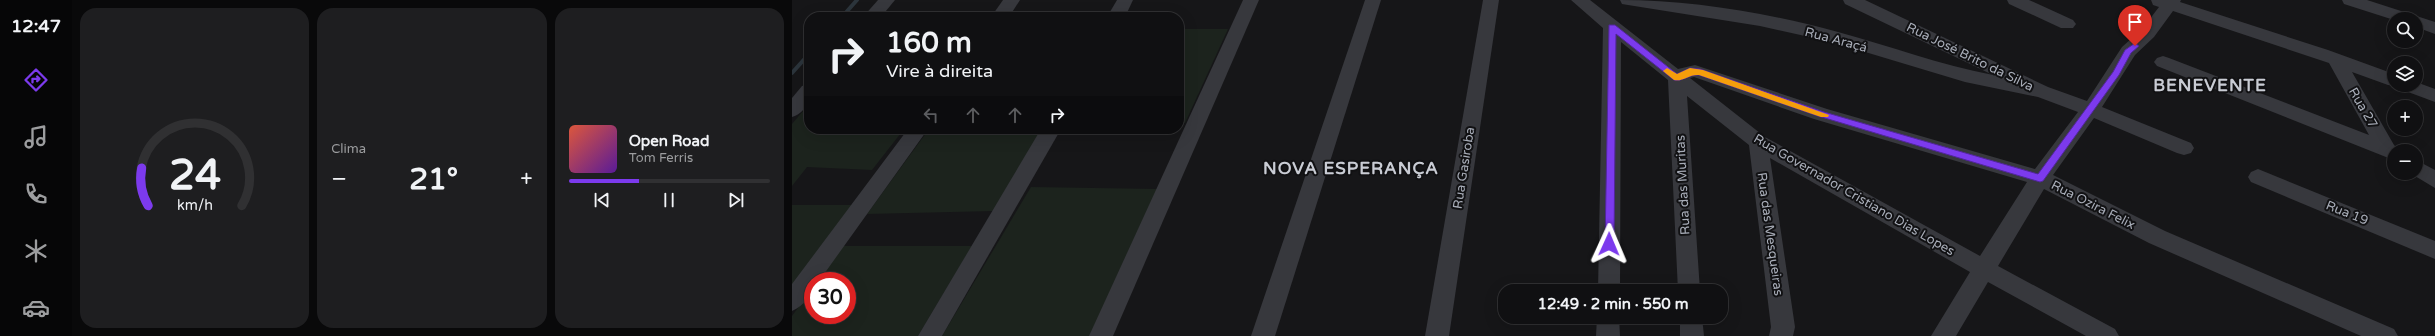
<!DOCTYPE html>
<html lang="pt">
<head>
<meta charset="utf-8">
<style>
	:root { --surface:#101012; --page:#1e1e20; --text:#f1f3f6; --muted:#9c9d9f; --line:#303032; --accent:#7c3aed }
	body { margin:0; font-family:"Varela Round",sans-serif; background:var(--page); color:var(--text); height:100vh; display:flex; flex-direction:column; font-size:15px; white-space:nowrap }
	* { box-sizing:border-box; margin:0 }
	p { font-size:13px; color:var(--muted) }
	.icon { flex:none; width:22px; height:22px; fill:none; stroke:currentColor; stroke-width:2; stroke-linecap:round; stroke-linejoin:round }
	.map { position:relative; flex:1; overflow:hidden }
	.side { display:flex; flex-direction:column; gap:8px; padding:8px; background:#09090a; width:720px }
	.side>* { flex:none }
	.guide { position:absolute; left:12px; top:12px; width:380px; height:122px; border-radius:16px; box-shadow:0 4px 16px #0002,0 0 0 1px var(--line); background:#101012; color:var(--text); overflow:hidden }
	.buttons { position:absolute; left:1595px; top:12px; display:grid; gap:8px }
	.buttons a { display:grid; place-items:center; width:36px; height:36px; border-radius:50%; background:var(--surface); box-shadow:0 4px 16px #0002,0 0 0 1px var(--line); font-size:20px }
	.speed { position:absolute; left:12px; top:272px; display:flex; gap:8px; font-size:20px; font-weight:700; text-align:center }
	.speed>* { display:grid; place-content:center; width:52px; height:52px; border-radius:50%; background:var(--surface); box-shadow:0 4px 16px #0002,0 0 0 1px var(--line); line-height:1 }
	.speed .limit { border:6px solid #d22; background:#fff; color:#111 }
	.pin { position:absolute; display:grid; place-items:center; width:34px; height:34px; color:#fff; margin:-41px -17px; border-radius:50% 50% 50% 0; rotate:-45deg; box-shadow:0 0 4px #0007 }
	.pin .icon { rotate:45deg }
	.me { position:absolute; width:44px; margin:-22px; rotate:1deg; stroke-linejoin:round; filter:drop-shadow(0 0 3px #0008) }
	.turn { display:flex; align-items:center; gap:14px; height:84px; padding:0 16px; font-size:18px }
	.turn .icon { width:52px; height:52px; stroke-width:2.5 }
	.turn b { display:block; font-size:28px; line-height:34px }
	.lanes { display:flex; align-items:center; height:38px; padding:0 16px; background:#0003; justify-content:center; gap:20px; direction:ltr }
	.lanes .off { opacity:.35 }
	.big { font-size:30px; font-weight:700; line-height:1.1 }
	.side .card { flex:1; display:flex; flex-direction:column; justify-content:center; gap:6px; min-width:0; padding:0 14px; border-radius:16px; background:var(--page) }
	.side .dial { align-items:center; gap:0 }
	.dial svg { height:104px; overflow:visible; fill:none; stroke:var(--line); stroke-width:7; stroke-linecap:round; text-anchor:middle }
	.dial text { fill:var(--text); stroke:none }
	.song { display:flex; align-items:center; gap:12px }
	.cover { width:48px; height:48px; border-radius:6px; background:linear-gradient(135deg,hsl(10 70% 55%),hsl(270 70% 35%)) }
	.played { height:4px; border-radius:2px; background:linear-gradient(90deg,var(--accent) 35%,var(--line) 35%) }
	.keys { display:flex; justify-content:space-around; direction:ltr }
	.heat { display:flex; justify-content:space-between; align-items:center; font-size:22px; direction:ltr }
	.side .tiles { flex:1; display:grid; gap:8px; grid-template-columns:repeat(3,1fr) }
	.trip { position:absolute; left:706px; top:284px; width:230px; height:40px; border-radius:16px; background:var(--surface); box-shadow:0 4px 16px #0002,0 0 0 1px var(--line); font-weight:700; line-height:40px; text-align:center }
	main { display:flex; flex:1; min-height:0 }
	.dock { display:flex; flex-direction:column; width:72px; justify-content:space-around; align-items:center; background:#060607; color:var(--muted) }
	.dock .icon { width:28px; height:28px }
	.dock .active { color:var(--accent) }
	.dock b { font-size:18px; color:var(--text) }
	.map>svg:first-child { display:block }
</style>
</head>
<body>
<main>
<nav class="dock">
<b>12:47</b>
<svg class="icon active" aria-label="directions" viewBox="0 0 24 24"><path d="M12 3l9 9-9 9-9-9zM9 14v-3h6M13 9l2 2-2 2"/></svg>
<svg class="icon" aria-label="music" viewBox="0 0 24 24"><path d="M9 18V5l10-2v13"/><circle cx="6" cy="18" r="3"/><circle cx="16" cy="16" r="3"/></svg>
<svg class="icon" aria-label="phone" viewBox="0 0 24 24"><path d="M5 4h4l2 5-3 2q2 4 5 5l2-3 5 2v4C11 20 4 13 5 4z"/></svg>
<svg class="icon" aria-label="climate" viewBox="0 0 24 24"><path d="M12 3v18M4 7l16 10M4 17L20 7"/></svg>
<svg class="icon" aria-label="car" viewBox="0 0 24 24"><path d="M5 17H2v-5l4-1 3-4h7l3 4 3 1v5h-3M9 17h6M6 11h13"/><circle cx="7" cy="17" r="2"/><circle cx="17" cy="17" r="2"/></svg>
</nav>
<section class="side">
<div class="tiles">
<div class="card dial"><svg viewBox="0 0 100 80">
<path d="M14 69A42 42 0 1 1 86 69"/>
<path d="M14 69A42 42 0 0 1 9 40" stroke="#7c3aed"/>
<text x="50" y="56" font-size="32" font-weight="700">24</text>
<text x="50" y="72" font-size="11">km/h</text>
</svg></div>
<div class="card"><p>Clima</p>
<div class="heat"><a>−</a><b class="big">21°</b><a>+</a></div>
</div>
<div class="card">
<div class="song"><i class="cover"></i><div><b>Open Road</b><p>Tom Ferris</p></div></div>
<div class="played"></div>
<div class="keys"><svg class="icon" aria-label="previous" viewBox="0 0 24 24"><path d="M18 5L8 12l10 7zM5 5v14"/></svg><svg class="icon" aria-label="pause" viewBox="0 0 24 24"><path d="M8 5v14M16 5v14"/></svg><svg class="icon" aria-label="next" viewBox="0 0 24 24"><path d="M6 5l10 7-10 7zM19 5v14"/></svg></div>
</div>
</div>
</section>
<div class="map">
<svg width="1643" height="336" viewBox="0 0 1643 336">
	<rect width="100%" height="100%" fill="#161618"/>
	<!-- green -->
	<g fill="#1c231d">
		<polygon points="387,29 436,29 393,123 387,123"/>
		<polygon points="17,104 17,129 112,129 80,170 15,167 0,186 0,124"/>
		<polygon points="137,129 250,129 202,211 75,214"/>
		<polygon points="239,187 366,189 299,336 150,336"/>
		<polygon points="0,205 60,205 0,287"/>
		<polygon points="51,246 180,246 126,336 0,336 0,316 21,287 21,315 55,315 55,281 25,281"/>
	</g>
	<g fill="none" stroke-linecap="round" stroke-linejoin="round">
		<!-- stream -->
		<g stroke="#2c353c" stroke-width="4">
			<polyline points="50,17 65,0"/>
			<polyline points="0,73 17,54"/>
		</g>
		<!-- minor -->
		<g fill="#37383d" fill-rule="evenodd">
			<polygon points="86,0 103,0 89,17 71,17"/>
			<polygon points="211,0 228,0 217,17 199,17"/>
			<polygon points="325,0 341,0 333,17 315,17"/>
			<polygon points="451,0 467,0 321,336 297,336"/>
			<polygon points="573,0 589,0 483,336 459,336"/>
			<polygon points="691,0 707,0 657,336 633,336"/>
			<path d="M779,0H798L886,69L903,65L1035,109L1243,169L1286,112L1246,97L1173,82L1040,42L968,26L836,5L830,4L828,0C900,0 976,13 1046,32C1098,46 1148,65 1201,75L1053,4L1051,0H1073L1256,87L1295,101L1330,47L1350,29L1367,7L1361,5L1359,0H1389L1388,2L1536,50L1602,74V85H1624V82L1643,89V102L1608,89L1606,86L1596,85L1560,72L1602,145L1608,151H1602V158L1599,159L1365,66L1362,62L1365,58L1371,56L1377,58L1577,135L1537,63L1381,11L1362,37L1343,55L1310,107L1399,143L1402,148L1399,153L1392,155L1385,153L1302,118L1261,175L1373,231L1602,329L1606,336H1569L1357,243L1252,189L1206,266L1323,329L1327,336H1294L1196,282L1164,336H1139L1178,272L978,158L1003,327L1001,336H977L979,327L957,145L895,96L908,291H886L876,80L829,42L828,291H806L811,28ZM902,77L1022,119L1235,182L1188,256L973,137L898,78Z"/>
			<polygon points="1215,0 1237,0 1281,20 1284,24 1281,28 1269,28 1217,4"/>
			<polygon points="1550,0 1575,0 1643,22 1643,34 1624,27 1624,19 1602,20 1552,4"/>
			<path d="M17,84C17,98 16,112 0,117V98L10,86Z"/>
			<path d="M116,129H136L27,281H21C21,294 12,306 0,311V284Z"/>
			<polygon points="249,129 269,129 150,336 126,336"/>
			<polygon points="1624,160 1643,170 1643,188 1618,173 1624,173"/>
			<polygon points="1466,169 1643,241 1643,259 1459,182 1456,177 1459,172"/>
			<polygon points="805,317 827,317 828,336 804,336"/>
			<polygon points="888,317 910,317 912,336 888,336"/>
		</g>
	</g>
	<!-- route -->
	<path fill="#7c3aed" stroke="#51269a" d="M817,25H823L885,74L898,68L908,69L1032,112L1246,174L1321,72L1333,50L1343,43L1347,46L1339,53L1327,75L1251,181L1248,182L1026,116L907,75C897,74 891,82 882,80L824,34L822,244L817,248L813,244Z"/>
	<!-- slow -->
	<path fill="#f59e0b" d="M875,68L885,74L898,68L911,70L1037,115L1036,117H1029L907,75C897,74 891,82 882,80L871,71Z"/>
	<g text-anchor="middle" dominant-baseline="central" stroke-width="4" stroke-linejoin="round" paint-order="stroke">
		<!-- street labels -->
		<g font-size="13" fill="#a8adb8" stroke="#111113">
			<text transform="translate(1044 40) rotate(15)">Rua Araçá</text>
			<text transform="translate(1178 57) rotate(26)">Rua José Brito da Silva</text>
			<text transform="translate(1571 108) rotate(60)">Rua 27</text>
			<text transform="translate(672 168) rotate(-81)">Rua Gasiroba</text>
			<text transform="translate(891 185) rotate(-93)">Rua das Muritas</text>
			<text transform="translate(1062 195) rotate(30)">Rua Governador Cristiano Dias Lopes</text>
			<text transform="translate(1301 205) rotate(27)">Rua Ozira Felix</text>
			<text transform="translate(1555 213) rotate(22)">Rua 19</text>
			<text transform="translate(978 234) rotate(82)">Rua das Mesqueiras</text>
		</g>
		<!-- district labels -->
		<g font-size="17" font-weight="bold" letter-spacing="1" fill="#c9ccd4" stroke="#111113">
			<text x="1418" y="85">BENEVENTE</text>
			<text x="559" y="168">NOVA ESPERANÇA</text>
		</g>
	</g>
</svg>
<div class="buttons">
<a><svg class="icon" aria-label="search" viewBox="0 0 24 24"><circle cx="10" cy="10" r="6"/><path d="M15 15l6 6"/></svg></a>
<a><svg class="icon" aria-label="layers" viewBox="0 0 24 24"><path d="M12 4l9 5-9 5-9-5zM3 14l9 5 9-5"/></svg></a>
<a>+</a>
<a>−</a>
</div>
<div class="speed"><div class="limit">30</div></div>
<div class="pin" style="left:1343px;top:46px;background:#d93025"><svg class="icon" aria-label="arrive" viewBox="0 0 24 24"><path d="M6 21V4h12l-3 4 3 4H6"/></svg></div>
<svg class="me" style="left:817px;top:244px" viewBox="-20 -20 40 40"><path d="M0-17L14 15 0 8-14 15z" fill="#7c3aed" stroke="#fff" stroke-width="4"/></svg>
<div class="trip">12:49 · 2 min · 550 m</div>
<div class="guide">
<div class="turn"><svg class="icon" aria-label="right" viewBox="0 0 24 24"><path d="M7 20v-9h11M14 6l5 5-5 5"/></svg><div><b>160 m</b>Vire à direita</div></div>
<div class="lanes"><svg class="icon off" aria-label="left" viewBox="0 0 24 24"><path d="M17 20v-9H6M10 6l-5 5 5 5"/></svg><svg class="icon off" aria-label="ahead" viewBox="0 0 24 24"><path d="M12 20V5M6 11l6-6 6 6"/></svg><svg class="icon off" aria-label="ahead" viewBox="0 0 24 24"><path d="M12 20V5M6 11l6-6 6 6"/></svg><svg class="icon" aria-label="right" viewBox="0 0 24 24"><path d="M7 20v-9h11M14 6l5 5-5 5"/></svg></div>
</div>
</div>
</main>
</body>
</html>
